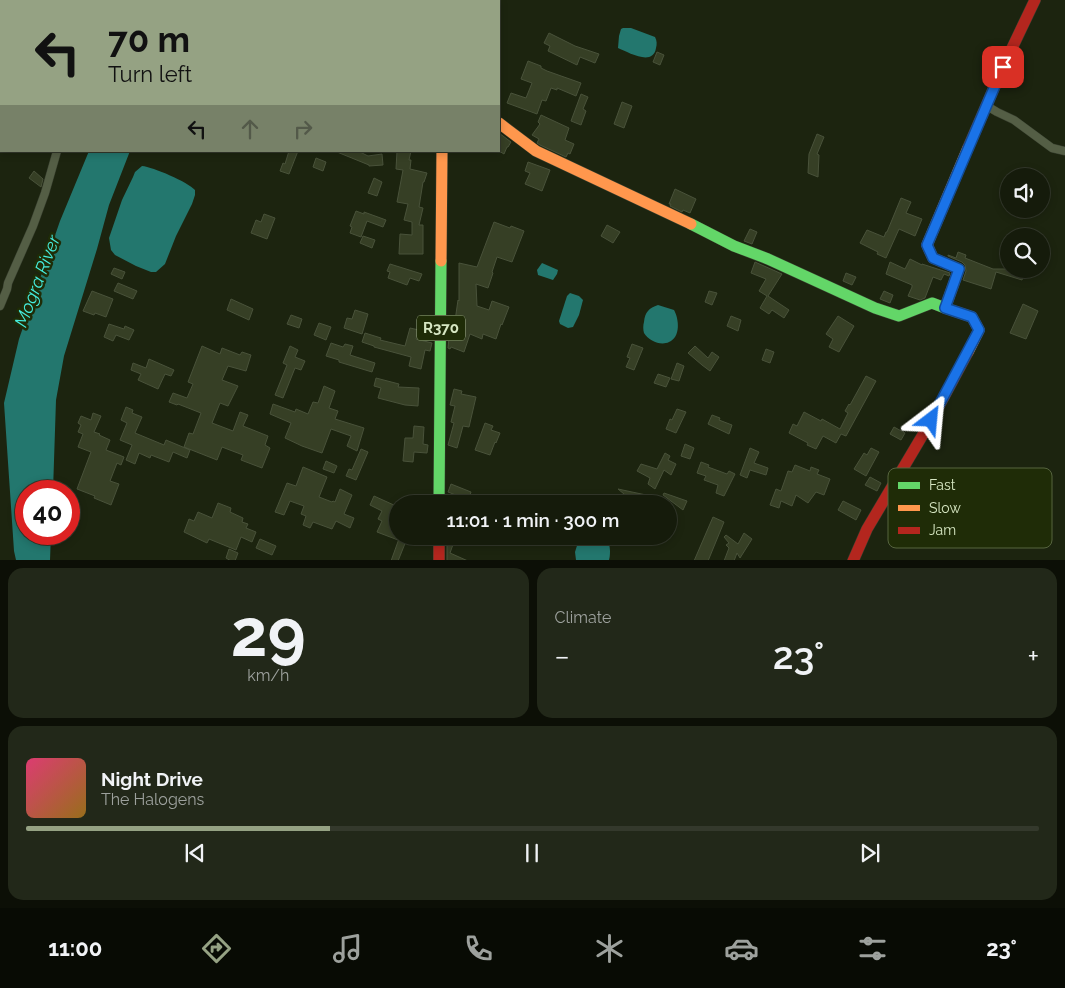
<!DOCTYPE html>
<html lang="en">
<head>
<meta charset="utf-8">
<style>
	:root { --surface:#151b0b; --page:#222819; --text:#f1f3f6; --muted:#9da19d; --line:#34392c; --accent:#95a283 }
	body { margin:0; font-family:Raleway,sans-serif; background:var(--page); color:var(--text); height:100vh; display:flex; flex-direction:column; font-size:19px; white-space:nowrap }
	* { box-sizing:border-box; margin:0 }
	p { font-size:16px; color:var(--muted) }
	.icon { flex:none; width:28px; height:28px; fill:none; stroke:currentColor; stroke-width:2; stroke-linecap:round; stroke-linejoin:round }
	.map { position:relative; height:560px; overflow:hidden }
	.side { display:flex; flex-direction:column; gap:8px; padding:8px; background:#0c0f06; flex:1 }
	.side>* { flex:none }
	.top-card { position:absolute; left:0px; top:0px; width:500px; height:152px; box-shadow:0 2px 8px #0003,0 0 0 1px var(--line); background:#95a283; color:#111; overflow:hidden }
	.tools { position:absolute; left:1000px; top:168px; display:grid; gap:10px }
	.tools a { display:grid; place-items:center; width:50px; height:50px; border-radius:50%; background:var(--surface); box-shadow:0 2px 8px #0003,0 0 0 1px var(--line); font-size:25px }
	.speed { position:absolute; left:15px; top:480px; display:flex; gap:10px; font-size:25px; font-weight:700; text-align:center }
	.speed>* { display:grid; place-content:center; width:65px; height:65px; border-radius:50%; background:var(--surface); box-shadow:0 2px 8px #0003,0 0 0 1px var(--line); line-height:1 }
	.speed .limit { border:8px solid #d22; background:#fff; color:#111 }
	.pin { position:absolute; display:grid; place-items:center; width:42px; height:42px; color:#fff; margin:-21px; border-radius:10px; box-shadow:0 2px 8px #0006 }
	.me { position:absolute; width:55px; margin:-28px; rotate:29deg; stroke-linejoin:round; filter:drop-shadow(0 0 4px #0008) }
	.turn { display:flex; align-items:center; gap:18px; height:105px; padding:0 25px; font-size:22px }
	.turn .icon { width:65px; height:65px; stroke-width:2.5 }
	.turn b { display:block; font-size:35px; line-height:42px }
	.lanes { display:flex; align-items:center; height:48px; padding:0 25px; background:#0003; justify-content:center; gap:25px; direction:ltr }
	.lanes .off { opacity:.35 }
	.big { font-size:38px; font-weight:600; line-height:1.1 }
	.side .card { flex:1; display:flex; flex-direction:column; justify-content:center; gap:8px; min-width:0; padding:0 18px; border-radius:15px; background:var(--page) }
	.side .dial { align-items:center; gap:0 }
	.dial b { font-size:65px; line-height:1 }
	.song { display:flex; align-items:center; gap:15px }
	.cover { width:60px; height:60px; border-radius:8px; background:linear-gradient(135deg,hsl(340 70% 55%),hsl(40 70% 35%)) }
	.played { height:5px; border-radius:2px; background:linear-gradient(90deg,var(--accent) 30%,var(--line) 30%) }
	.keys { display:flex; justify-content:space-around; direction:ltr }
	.heat { display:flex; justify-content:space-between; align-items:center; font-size:28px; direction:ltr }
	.side .tiles { flex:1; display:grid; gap:8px; grid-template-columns:1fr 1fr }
	.card:last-child { grid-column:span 2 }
	.trip { position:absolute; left:389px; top:495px; width:288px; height:50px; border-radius:25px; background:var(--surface); box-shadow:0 2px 8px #0003,0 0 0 1px var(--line); font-weight:600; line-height:50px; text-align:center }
	.dock { display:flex; height:80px; justify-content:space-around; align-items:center; background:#080b04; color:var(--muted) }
	.dock .icon { width:35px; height:35px }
	.dock .active { color:var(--accent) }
	.dock b { font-size:22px; color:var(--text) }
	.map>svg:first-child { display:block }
</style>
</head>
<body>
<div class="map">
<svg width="1065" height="561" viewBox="0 0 1065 561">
	<rect width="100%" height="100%" fill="#1c240f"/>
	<!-- water -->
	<g fill="#23776e">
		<path d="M623,28H631L655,37C657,41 657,44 656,48C653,67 628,52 618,48L619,36L621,29Z"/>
		<polygon points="89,151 130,151 109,205 97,249 64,356 56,400 53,491 26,491 26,534 51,534 50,560 16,560 14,551 4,403 19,339 60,221"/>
		<path d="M142,166C153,167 188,182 195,190V195L192,204L176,236L165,264L156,272H151L136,266L115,255L111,250L109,238L122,200L133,177L135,172Z"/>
		<polygon points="542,263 558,270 557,274 553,280 538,275 537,270"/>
		<polygon points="570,293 579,296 583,300 579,315 573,327 568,328 560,324 559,321 567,296"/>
		<path d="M658,305L674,310C679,319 681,337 669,342C661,346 649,341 644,333C643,330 643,325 644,322C645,312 649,308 658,305Z"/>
		<path d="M580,536H606C610,544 611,552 609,560H576L575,552Z"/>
	</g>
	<!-- building -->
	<g fill="#363f25" stroke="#49523a">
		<polygon points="549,33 575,46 599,54 595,63 580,57 577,65 548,51 550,46 544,43"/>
		<polygon points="657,52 664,55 660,65 653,62"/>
		<polygon points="528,61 541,66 541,68 547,71 581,83 576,96 557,88 557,90 551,88 546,101 542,100 537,114 507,103 511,93 526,98 532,83 521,79"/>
		<polygon points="581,94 588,97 583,109 586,111 581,125 571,121"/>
		<polygon points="622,102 632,106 624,128 614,124"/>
		<polygon points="541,115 569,128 565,140 574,144 570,154 568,153 566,157 540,145 537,143 539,139 532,135 540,124 538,122"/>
		<polygon points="499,133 511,142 508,147 507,147 504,154 499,151"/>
		<polygon points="817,134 824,137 817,154 819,155 818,177 808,173 809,154"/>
		<polygon points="289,151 298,151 289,174 280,171 283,163 285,164"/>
		<polygon points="358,151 368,156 382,154 383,165 369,166 369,165 337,152"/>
		<polygon points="397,151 411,151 409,160 411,160 410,169 427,173 424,182 423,182 419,207 423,208 419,225 423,225 423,254 399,254 400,234 412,235 412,222 404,220 408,204 397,202 403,170 396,169"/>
		<polygon points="316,158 326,162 323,171 313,167"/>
		<polygon points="528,162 550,170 542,191 525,184 530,173 525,171"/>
		<polygon points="34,171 43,179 41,187 29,178"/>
		<polygon points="374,178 382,182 377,196 368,193"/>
		<polygon points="675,189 696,199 690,213 683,210 682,212 670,206 671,204 669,204"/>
		<polygon points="901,198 911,202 906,213 922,219 915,236 899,229 886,258 877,254 878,252 860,243 867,230 884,237 886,232 887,232"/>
		<polygon points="356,211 364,214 364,212 386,220 383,227 367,221 361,237 350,233 352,227 350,226"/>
		<polygon points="264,214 275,218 267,239 251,233 256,220 261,222"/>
		<polygon points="494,222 510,228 511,226 524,231 512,262 497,257 492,272 493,273 488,288 476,284 477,306 489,310 492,301 509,307 502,325 501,324 496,339 483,334 482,339 470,334 464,352 451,347 450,349 448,348 449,338 455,340 455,321 458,300 459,301 459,263 477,267"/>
		<polygon points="607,225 620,232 613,243 601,236"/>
		<polygon points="750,229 757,232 752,244 744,241"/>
		<polygon points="363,236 375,240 372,248 360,243"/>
		<polygon points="958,252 966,255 965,258 993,269 1026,269 1022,280 996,272 991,289 963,280 966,271 965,265 962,262 948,256 948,255 956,258"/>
		<polygon points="910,259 922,265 922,264 950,273 949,276 944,274 941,280 933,277 925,298 920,300 908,296 912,287 912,285 886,274 890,262 905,269"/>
		<polygon points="755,262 782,274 768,296 789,310 784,318 772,310 769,314 760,308 767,296 759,291 766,279 751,273"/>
		<polygon points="390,264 422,274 419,281 410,278 407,285 388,278 390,272 387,271"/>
		<polygon points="114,268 125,272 122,279 111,274"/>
		<polygon points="846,273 856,277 852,285 843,281"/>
		<polygon points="118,283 137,291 133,299 114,291"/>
		<polygon points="92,291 113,299 106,317 95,313 94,315 83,311"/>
		<polygon points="709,291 717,293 712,305 705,302"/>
		<polygon points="884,291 893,295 890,303 880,299"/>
		<polygon points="231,299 253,309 249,320 227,310"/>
		<polygon points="1023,304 1038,311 1026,339 1010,333"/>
		<polygon points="355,310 368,314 362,334 344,328 347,318 352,319"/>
		<polygon points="291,315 302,319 299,328 287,324"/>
		<polygon points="731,316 741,320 738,331 727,326"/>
		<polygon points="838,316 854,326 839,352 829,347 833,339 826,334"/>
		<polygon points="319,323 331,327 326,340 314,335"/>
		<polygon points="109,324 124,329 125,326 134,330 129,340 116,335 113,341 104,337"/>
		<polygon points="410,328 419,330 416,339 432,343 430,351 425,350 421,369 409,366 411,357 374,347 374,346 362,342 365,333 381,338 380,340 405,346"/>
		<polygon points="331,343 343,347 345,344 353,346 350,355 375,363 372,372 339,362 339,360 326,356"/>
		<polygon points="632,344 643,348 634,370 626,367 630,358 627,357"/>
		<polygon points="202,346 220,354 222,348 240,355 242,352 251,355 246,371 228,366 222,380 238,386 228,406 220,403 212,423 233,431 240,412 248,415 243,426 268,436 265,445 270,448 262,468 241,460 243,455 222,447 217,460 184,447 189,433 193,434 201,413 178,404 177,405 169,402 173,393 187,398 193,384 188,382"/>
		<polygon points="290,346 298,350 295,357 305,361 301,370 295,368 283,398 275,395 287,365 283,363"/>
		<polygon points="695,346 708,358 712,352 719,357 710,371 702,365 688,353"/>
		<polygon points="766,349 774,352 770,363 762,360"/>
		<polygon points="149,359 174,370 171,376 165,374 158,389 138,380 141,374 131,370 133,363 146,368"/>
		<polygon points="677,363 684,366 679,381 671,379"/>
		<polygon points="658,374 670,378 666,387 654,383"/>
		<polygon points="866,376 876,381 846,436 841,434 836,443 823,436 816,449 807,445 808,443 789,433 793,424 797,426 804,412 821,421 822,419 840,429 848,413 845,411 849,404 850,405"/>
		<polygon points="376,378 399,384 398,387 419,388 418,406 405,405 378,398 381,388 374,386"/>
		<polygon points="324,386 335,391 329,408 338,411 335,419 364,428 357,451 347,446 351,436 331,429 322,453 302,446 285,438 291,423 270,414 273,404 295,412 296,409 308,414 313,402 318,403"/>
		<polygon points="454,389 462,391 461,394 476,397 469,427 463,426 457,448 448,445 454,423 451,422 455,406 450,405"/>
		<polygon points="126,407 133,410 132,413 142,417 135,433 164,445 166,440 190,450 187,458 173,452 169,462 151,455 150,458 139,453 135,464 126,460 132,445 120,440 127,423 121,420"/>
		<polygon points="677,409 686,412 676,433 666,429 670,419 672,420"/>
		<polygon points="93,413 101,416 94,432 100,434 99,435 110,440 106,450 124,457 121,465 117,463 110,481 119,484 111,505 94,498 95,496 77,489 91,452 78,447 83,434 78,432 81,425 78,423 81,416 91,420"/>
		<polygon points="712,415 720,418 719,420 732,425 729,434 708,424"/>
		<polygon points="485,423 493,426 491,430 500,433 496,443 495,442 490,455 475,450"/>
		<polygon points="414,426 424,427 423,444 428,445 427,453 414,452 413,462 403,461 405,438 413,438"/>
		<polygon points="894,427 905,433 901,440 890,434"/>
		<polygon points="685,444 694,448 690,459 681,456"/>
		<polygon points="750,448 759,452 754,463 768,468 766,475 750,470 747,478 740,475"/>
		<polygon points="871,448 879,452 866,476 854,469 864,453 867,455"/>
		<polygon points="361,449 368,452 356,480 346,476 349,469 352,470"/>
		<polygon points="665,453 670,456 668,460 676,464 671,475 664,470 655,489 648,484 650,478 637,471 641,464 657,469"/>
		<polygon points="326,461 337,466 334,473 323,469"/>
		<polygon points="701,462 709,465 708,467 727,474 729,471 735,474 724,496 716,493 718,485 704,480 706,476 697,473"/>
		<polygon points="795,465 810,471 811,467 819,470 817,474 830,479 824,495 816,492 808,503 796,495 792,506 781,501 779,508 770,505 776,489 781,491 788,471 792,472"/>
		<polygon points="303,467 327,477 319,497 332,502 333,501 335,502 340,489 352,495 344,514 354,518 350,528 336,521 332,529 313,522 310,528 303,525 306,516 301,514 304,506 290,501 284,515 275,512 287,483 296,486"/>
		<polygon points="870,477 881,483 877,491 865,485"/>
		<polygon points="451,484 471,492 467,504 458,504 461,497 448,492"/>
		<polygon points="618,489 632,492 651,496 648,504 644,504 638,500 636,504"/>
		<polygon points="664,493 687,501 683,510 663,495"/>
		<polygon points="374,496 396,506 391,516 398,519 398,540 377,532 382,521 378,519 382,511 370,505"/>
		<polygon points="843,501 861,510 856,520 838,510"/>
		<polygon points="218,503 231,508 230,512 243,518 242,522 248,524 246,528 256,532 252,542 241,537 236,550 209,539 207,543 184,532 189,519 194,521 198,512 212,518"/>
		<polygon points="713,517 724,522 708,561 694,561"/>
		<polygon points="744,533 752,539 740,558 737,553 734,561 724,561 729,548 726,545 729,543 724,537 726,535 738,544"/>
		<polygon points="400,536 408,536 398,561 391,561"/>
		<polygon points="447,536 456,536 450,553 468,561 447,561"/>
		<polygon points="260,539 276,546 272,555 256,548"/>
		<polygon points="229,549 238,553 235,561 231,561 226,558"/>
	</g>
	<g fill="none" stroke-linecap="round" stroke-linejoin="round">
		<!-- street casing -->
		<g stroke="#394030" stroke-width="9">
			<g id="street">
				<polyline points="421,0 423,1"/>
				<polyline points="124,1 124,0"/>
				<polyline points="987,106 997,112 1014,120 1052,148 1065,151"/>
				<polyline points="0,306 7,289 8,283 33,226 45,193 57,151"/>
			</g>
		</g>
		<!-- fast casing -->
		<g stroke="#394030" stroke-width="12">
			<g id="fast">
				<polyline points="691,224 734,246 768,259 875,308 899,316 932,303 945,308"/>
				<polyline points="439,504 441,261"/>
			</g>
		</g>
		<!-- slow casing -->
		<g stroke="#394030" stroke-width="12">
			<g id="slow">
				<polyline points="434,0 434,1"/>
				<polyline points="499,123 536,151 691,224"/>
				<polyline points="441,261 442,151"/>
				<polyline points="968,352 979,330 972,317 945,308 959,269 933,258 927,245 968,148"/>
			</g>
		</g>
		<!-- jam casing -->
		<g stroke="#394030" stroke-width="12">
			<g id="jam">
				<polyline points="968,148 1003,67 1035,0"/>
				<polyline points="439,536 439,561"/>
				<polyline points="853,561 867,529 931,421 968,352"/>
			</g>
		</g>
		<!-- street -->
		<use href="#street" stroke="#545e45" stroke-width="8"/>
		<!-- fast -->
		<use href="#fast" stroke="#63d668" stroke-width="11"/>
		<!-- slow -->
		<use href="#slow" stroke="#ff974d" stroke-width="11"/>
		<!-- jam -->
		<use href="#jam" stroke="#b3261e" stroke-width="11"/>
	</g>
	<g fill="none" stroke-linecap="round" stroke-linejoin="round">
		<!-- route casing -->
		<g stroke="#114b97" stroke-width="12">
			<polyline id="route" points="931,420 979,330 972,317 945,308 959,269 933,258 927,245 1003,67"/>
		</g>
		<!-- route -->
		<use href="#route" stroke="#1a73e8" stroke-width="9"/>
	</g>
	<g text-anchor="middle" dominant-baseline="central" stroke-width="5" stroke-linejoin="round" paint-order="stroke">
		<!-- shield labels -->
		<rect fill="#1f2c07" stroke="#9fae8a" stroke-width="1" x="417" y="315.5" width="48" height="25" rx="4"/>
		<g font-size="15" font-weight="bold" fill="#d6e6c2">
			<text x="441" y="328">R370</text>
		</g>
		<!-- water labels -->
		<g font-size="18" font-style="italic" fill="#45edde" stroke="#1f2c07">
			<text transform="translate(37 281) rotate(-69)">Mogra River</text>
		</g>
	</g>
	<!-- legend -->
	<rect x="888" y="468" width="164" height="80" rx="8" fill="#1f2c07" stroke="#56643f" stroke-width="1"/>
	<rect x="898" y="482" width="22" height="7" fill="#63d668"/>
	<rect x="898" y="505" width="22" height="6" fill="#ff974d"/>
	<rect x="898" y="527" width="22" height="7" fill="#b3261e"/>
	<g font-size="14" fill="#d6e6c2">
		<text x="929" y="490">Fast</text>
		<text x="929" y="513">Slow</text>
		<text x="929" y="535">Jam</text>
	</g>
</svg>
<div class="tools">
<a><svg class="icon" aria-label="sound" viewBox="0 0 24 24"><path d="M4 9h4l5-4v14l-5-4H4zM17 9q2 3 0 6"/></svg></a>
<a><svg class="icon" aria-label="search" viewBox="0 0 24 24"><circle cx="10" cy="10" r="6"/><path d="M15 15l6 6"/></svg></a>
</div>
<div class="speed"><div class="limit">40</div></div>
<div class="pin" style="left:1003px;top:67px;background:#d93025"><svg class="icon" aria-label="arrive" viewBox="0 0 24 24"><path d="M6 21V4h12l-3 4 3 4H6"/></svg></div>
<svg class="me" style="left:931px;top:420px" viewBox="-20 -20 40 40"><path d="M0-17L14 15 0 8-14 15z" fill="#1a73e8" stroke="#fff" stroke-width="4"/></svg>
<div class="trip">11:01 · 1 min · 300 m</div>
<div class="top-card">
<div class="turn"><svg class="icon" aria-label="left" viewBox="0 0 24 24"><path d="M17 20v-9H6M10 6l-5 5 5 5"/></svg><div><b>70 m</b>Turn left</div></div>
<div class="lanes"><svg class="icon" aria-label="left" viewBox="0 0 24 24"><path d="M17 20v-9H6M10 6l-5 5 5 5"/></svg><svg class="icon off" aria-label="ahead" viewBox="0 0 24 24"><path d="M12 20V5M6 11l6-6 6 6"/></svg><svg class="icon off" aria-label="right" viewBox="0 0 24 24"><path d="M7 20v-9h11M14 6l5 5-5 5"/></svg></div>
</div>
</div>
<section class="side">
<div class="tiles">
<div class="card dial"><b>29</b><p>km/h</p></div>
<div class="card"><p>Climate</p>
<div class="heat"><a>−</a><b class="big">23°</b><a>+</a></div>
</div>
<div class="card">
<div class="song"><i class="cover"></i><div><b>Night Drive</b><p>The Halogens</p></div></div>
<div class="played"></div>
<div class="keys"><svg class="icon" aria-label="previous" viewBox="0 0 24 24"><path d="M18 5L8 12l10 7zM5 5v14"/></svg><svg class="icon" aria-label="pause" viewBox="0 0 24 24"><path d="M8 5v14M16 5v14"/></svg><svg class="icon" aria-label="next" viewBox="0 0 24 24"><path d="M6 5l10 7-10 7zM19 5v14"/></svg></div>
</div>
</div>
</section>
<nav class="dock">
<b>11:00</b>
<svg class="icon active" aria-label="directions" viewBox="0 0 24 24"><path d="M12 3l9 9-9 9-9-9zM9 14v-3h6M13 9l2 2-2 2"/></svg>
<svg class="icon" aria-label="music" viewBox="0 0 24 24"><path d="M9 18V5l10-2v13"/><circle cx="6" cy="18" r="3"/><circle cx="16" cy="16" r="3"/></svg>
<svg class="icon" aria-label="phone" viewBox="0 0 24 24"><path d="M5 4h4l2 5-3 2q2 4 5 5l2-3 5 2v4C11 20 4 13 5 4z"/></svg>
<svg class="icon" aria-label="climate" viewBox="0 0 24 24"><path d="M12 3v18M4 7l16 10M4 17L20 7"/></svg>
<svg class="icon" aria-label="car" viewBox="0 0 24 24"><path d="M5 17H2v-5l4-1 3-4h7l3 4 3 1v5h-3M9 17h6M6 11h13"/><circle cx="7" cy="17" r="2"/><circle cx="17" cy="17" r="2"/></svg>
<svg class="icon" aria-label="filters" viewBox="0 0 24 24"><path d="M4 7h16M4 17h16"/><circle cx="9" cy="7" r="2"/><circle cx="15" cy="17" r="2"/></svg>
<b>23°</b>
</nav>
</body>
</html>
